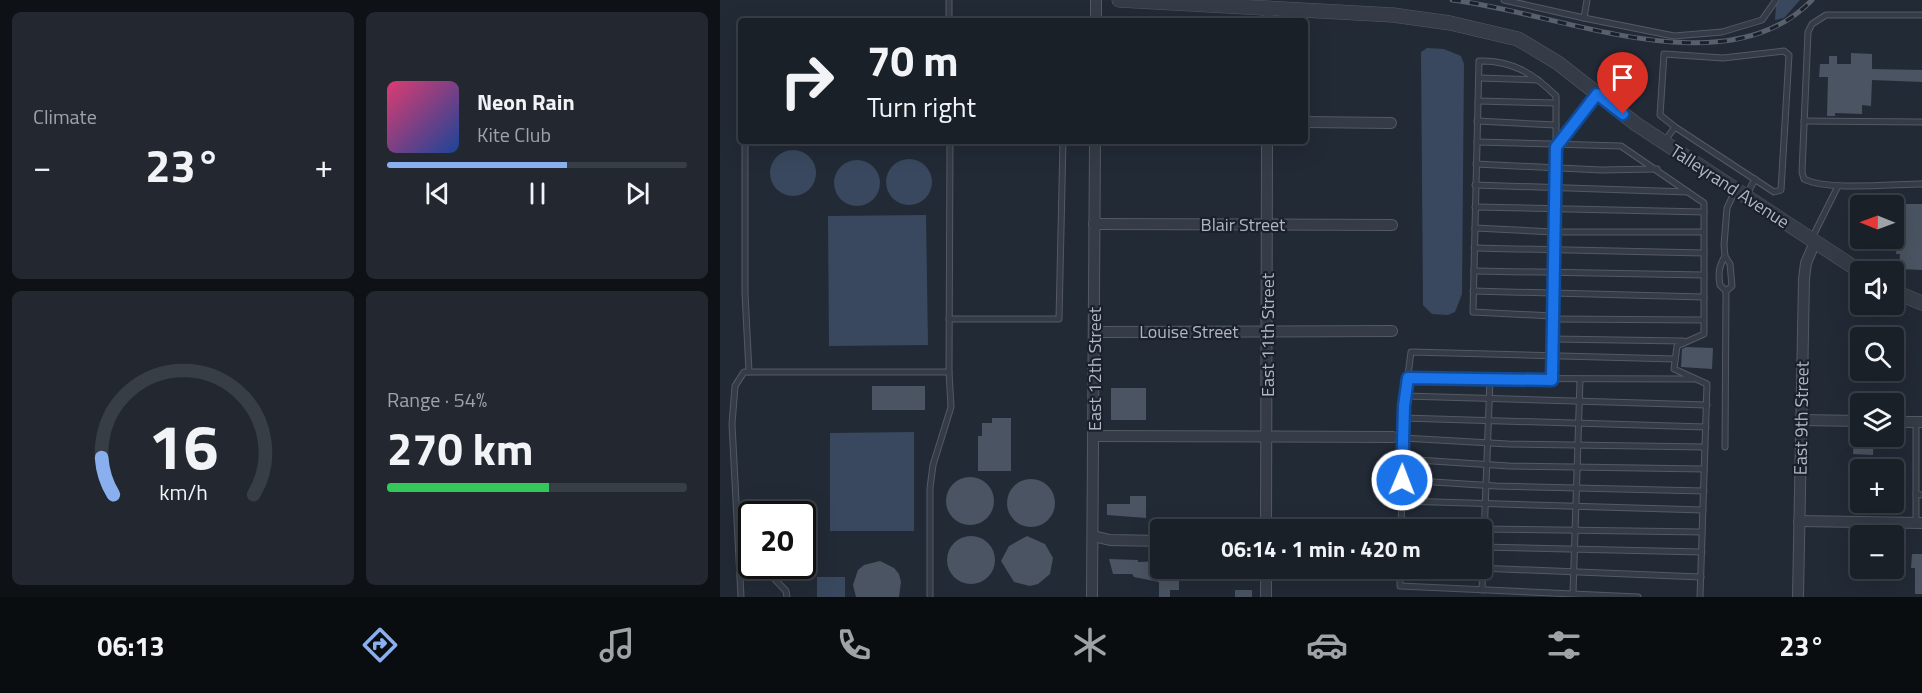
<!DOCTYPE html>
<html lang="en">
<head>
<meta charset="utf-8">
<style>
	:root { --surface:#1a2028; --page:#232830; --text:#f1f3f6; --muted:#9fa3a8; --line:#383e45; --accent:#89afef }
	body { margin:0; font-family:"Titillium Web",sans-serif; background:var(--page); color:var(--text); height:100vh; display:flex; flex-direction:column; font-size:22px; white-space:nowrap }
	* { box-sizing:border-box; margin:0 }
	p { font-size:20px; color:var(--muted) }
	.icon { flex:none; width:33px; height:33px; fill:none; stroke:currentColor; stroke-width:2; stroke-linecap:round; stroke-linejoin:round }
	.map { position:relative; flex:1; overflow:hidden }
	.sheet { display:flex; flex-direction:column; gap:12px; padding:12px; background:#0e1216; width:720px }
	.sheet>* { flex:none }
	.top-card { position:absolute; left:18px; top:18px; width:570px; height:126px; border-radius:6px; box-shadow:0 6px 24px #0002,0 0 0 2px var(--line); background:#1a2028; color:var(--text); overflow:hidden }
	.needle { width:39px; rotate:271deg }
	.tools { position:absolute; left:1130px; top:195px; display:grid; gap:12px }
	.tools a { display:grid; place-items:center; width:54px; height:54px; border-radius:6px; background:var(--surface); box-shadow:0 6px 24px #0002,0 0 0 2px var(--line); font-size:30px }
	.speed { position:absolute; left:18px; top:501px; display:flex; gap:12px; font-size:30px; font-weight:700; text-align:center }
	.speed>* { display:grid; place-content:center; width:78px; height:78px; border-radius:50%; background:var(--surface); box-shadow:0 6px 24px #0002,0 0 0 2px var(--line); line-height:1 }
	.speed .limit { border:3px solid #111; border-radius:9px; background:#fff; color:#111 }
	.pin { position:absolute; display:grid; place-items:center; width:51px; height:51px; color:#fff; margin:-62px -26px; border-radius:50% 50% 50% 0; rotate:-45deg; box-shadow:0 0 6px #0007 }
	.pin .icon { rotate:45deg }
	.me { position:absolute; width:66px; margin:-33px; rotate:1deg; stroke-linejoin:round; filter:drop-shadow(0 0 4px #0008) }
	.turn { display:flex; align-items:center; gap:21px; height:126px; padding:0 30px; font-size:27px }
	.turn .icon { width:78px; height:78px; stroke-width:2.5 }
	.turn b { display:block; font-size:42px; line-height:51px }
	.big { font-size:45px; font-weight:700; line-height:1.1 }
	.sheet .widget { flex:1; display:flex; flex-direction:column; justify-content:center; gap:9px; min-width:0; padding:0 21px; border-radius:9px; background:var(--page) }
	.sheet .dial { align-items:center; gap:0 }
	.dial svg { height:156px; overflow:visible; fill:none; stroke:var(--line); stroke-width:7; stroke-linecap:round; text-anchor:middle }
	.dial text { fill:var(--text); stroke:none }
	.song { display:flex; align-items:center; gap:18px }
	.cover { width:72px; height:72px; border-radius:9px; background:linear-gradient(135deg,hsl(340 70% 55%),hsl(220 70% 35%)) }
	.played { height:6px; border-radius:3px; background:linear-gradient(90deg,var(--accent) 60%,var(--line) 60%) }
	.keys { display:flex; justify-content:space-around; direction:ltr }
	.heat { display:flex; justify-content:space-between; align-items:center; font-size:33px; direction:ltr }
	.charge { height:9px; border-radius:4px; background:linear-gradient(90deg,#34c759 54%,var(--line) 0) }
	.sheet .tiles { flex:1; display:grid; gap:12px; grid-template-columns:repeat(2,1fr) }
	.trip { position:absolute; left:430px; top:519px; width:342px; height:60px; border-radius:6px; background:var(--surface); box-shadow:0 6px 24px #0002,0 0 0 2px var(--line); font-weight:700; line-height:60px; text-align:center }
	.tabs { display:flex; height:96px; justify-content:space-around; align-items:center; background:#0a0d10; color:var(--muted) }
	.tabs .icon { width:42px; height:42px }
	.tabs .active { color:var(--accent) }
	.tabs b { font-size:27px; color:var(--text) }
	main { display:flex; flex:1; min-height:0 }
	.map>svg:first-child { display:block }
</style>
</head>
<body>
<main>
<section class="sheet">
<div class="tiles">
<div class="widget"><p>Climate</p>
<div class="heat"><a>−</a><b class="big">23°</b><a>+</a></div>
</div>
<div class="widget">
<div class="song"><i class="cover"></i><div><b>Neon Rain</b><p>Kite Club</p></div></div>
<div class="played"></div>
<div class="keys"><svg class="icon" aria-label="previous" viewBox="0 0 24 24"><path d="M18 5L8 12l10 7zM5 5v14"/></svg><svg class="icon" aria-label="pause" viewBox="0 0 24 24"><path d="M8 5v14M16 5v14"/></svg><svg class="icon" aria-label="next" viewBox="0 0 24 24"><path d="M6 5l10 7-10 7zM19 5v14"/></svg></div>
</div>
<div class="widget dial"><svg viewBox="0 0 100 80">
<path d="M14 69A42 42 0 1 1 86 69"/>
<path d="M14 69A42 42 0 0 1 8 50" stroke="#89afef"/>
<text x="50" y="56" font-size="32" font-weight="700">16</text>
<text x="50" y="72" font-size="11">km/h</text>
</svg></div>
<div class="widget"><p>Range · 54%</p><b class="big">270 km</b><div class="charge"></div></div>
</div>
</section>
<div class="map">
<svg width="1202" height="597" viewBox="0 0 1202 597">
	<rect width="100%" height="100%" fill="#222a36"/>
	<!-- water -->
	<g fill="#39485e">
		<polygon points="1060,0 1080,0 1064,18 1055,20 1056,4"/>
		<polygon points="707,48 724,49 741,56 744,64 742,294 735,312 728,315 712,314 703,305 701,52"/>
		<circle cx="73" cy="173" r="23"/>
		<circle cx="189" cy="182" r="23"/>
		<circle cx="137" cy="183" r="23"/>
		<polygon points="206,215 208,345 109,346 108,216"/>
		<polygon points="194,432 194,531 110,531 110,433"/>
		<rect x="97" y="577" width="28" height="20"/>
	</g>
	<!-- building -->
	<g fill="#4a5462">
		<polygon points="1131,53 1152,54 1152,69 1202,70 1202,82 1152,80 1151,106 1142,105 1142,114 1115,113 1115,116 1107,116 1108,77 1099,77 1100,64 1109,64 1109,56 1117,56 1117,64 1131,64"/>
		<polygon points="1181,204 1202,204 1202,270 1179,269 1180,254 1176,254 1177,244 1180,244"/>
		<polygon points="966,347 993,348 992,369 961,367 962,349"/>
		<rect x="152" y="386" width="53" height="24"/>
		<rect x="391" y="388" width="35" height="32"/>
		<polygon points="272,418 291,418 291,471 258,471 258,436 262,436 262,423 272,423"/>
		<polygon points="1134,436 1154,436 1153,455 1133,454"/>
		<polygon points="1173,474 1182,474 1181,506 1173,505"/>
		<circle cx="250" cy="501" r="24"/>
		<circle cx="311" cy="503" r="24"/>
		<polygon points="410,496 426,496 426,518 387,515 387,504 410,504"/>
		<circle cx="251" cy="560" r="24"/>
		<polygon points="307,536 325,544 333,558 330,574 318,584 310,586 294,582 281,561 289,546"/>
		<polygon points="1192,554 1202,554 1202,594 1195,594 1195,568 1191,568"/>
		<polygon points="389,559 418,560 418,562 441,561 441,568 459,568 459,590 450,590 450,597 439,597 439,582 414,577 412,574 393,574"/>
		<polygon points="160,561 174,568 179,574 181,582 179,597 136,597 133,585 138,570 144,565"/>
		<rect x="515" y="590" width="17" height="7"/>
	</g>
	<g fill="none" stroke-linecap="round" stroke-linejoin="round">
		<!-- service casing -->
		<g stroke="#535a64" stroke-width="7">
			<g id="service">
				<polyline points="229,0 229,21"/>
				<polyline points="784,0 864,18 867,0"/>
				<path d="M1202,15H1106L1092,24L1088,32L1082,172L1084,179C1106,191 1174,184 1202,184"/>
				<polyline points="864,18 954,36 1002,32 1042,20 1056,0"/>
				<polyline points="759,78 818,80"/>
				<polyline points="758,101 836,103"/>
				<polyline points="757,121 836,125"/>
				<polyline points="1084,121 1202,122"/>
				<polyline points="25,141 25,293 29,372"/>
				<polyline points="757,142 901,146 984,203 984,334 957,346 954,369 987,384 980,597"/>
				<polyline points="944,142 955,127 1054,192 1061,190 1069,55 1064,51 1003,58 944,54 940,115 955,127"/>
				<polyline points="756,164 881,170 937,169"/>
				<polyline points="755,185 968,192"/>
				<polyline points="1026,196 1035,179"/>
				<polyline points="755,207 984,212"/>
				<polyline points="755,228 834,232 984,232"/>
				<polyline points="1092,238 1118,186"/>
				<polyline points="754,248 984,253"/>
				<path d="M1005,256C999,266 998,273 1000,285L1006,291L1012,286L1010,264L1005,256L1004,245L1007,208L1015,191"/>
				<polyline points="754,271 984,275"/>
				<polyline points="753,291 984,297"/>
				<path d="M833,316L753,312L759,61C792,60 814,74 836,96V147"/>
				<polyline points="229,319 339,319 343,141"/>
				<polyline points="833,319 984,320"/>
				<polyline points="833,339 963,341"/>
				<polyline points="688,378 974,379"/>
				<polyline points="832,380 836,147 876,95"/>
				<polyline points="685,396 987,405"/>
				<polyline points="683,418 986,427"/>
				<polyline points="1196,422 1196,494 1202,495"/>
				<polyline points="683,438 788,444 985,447"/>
				<polyline points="1005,447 1006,291"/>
				<polyline points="682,459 789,466 984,469"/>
				<polyline points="682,480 776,486 984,491"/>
				<polyline points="1196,494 1196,523"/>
				<polyline points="682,501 983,510"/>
				<polyline points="681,524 760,529 982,532"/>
				<polyline points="681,530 684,406 691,352 955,359"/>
				<polyline points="762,547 982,552"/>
				<polyline points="19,550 32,558"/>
				<polyline points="42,566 66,591 67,597"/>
				<polyline points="680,568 680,586 918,597"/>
				<polyline points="759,568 981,577"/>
				<polyline points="762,590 770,379"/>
				<polyline points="853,594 860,380"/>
				<polyline points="21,597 12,424 15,386 24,372 229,372 230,141"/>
				<polyline points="210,597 210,488 213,465 231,407 229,372"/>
			</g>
		</g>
		<!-- minor casing -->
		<g stroke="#535a64" stroke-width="12">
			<g id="minor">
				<polyline points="376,21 376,0"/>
				<polyline points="548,21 548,8"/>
				<polyline points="585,122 671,123"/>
				<polyline points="374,224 672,225"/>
				<polyline points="374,332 672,331"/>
				<polyline points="1081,420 1140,421"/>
				<polyline points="1173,422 1202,422"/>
				<polyline points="373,436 673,437"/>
				<polyline points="1079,521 1202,523"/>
				<polyline points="546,530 547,141"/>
				<polyline points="373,536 390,540 441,541"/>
				<polyline points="546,568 546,597"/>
				<polyline points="372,597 375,141"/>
				<polyline points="1078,597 1084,279 1086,263 1095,242"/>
			</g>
		</g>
		<!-- tertiary casing -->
		<g stroke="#535a64" stroke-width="15">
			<g id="tertiary">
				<polyline points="399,0 673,15 730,23 798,39 838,63 916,124 1141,272"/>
				<polyline points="1173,291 1202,303"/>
			</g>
		</g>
		<!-- service -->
		<use href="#service" stroke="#353c47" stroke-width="5"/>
		<!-- minor -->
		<use href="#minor" stroke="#353c47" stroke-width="10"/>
		<!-- tertiary -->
		<use href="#tertiary" stroke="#353c47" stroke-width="14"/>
		<!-- rail casing -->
		<g stroke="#58606e" stroke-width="5">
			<path id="rail" d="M732,0C837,12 1006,90 1092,0"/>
		</g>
		<!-- rail -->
		<use href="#rail" stroke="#1b212b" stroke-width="3" stroke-dasharray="9" stroke-linecap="butt"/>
	</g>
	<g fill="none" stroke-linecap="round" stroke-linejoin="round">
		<!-- route casing -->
		<g stroke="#114b97" stroke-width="15">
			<polyline id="route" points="682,480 684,406 688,378 832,380 836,147 877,94 903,114"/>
		</g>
		<!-- route -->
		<use href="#route" stroke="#1a73e8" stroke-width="10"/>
	</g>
	<g text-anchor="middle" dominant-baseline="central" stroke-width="4.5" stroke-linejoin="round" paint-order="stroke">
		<!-- street labels -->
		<g font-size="18" fill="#b0b7c3" stroke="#1b212b">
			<text transform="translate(1010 186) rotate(33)">Talleyrand Avenue</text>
			<text x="523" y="224">Blair Street</text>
			<text x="469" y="331">Louise Street</text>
			<text transform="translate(547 335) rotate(-90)">East 11th Street</text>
			<text transform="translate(374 369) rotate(-90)">East 12th Street</text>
			<text transform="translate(1081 418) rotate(-89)">East 9th Street</text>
		</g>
	</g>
</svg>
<div class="tools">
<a><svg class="needle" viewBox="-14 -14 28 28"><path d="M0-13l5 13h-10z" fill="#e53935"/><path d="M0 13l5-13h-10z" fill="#9fa3a8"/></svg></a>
<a><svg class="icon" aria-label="sound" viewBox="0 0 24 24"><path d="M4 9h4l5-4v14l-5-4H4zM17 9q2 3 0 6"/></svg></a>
<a><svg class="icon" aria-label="search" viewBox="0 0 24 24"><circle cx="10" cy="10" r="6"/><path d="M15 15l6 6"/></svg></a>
<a><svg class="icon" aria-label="layers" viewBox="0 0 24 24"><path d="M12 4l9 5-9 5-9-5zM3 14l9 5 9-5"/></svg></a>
<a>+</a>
<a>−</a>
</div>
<div class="speed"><div class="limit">20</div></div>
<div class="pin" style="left:903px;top:114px;background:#d93025"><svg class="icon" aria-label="arrive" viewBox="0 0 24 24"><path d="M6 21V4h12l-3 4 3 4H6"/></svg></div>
<svg class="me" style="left:682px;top:480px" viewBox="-20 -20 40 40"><circle r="17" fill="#1a73e8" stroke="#fff" stroke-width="3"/><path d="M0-11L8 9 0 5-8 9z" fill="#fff"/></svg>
<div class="trip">06:14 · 1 min · 420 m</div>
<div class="top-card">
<div class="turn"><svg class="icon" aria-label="right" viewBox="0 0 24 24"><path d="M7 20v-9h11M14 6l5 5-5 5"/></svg><div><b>70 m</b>Turn right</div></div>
</div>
</div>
</main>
<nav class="tabs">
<b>06:13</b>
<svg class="icon active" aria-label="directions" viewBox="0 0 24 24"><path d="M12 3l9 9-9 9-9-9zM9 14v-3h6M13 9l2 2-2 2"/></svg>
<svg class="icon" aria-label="music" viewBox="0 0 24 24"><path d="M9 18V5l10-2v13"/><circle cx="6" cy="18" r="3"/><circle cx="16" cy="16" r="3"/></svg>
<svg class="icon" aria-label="phone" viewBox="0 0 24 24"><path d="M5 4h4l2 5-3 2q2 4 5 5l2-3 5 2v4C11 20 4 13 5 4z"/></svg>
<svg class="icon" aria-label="climate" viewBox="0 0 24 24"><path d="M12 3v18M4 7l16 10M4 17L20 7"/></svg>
<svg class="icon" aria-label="car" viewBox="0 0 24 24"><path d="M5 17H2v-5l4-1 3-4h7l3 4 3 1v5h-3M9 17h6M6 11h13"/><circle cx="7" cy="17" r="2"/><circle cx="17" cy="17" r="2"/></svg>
<svg class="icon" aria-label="filters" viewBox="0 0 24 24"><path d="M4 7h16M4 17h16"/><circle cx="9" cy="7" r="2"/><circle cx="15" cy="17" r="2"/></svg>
<b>23°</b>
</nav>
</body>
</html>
